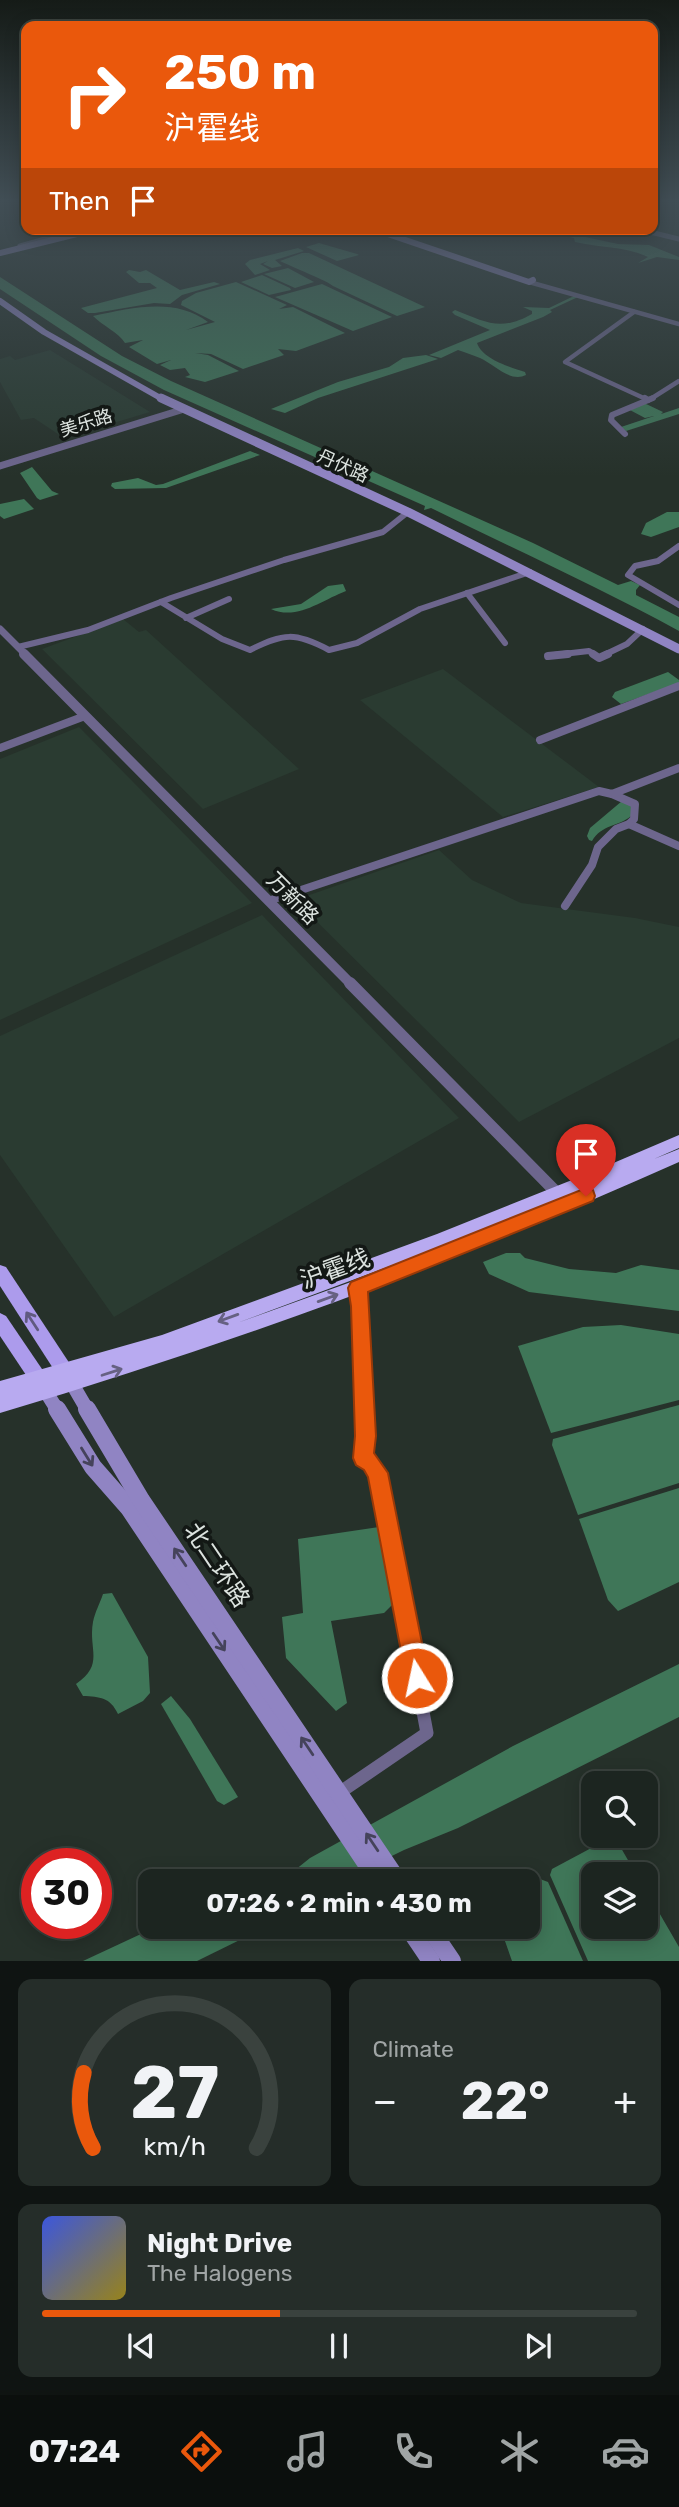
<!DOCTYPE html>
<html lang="en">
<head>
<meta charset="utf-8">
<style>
	:root { --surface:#1c2520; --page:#252d29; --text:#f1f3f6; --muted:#a0a5a5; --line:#3a423e; --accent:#ea580c }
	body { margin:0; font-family:Rubik,"Noto Sans SC",sans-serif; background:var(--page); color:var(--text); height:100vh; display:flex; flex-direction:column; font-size:26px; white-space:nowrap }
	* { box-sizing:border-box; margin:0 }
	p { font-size:23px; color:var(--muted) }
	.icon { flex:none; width:38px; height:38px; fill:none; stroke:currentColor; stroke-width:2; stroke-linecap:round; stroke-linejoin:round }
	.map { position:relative; height:1961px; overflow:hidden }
	.details { display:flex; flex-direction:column; gap:18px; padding:18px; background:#0f1412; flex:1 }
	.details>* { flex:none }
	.hud { position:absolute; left:21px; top:21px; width:637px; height:214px; border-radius:14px; box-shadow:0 4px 18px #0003,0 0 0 2px var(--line); background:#ea580c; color:#fff; overflow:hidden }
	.fabs { position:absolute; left:581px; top:1771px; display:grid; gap:14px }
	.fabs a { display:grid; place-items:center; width:77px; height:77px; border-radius:14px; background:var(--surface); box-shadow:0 4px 18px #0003,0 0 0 2px var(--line); font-size:35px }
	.speed { position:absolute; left:21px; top:1848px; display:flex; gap:14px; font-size:35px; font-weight:700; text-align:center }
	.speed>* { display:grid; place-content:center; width:91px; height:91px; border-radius:50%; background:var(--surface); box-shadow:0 4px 18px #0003,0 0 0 2px var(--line); line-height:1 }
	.speed .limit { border:10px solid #d22; background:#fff; color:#111 }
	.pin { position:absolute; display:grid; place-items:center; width:60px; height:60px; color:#fff; margin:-72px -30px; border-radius:50% 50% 50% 0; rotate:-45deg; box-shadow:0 0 7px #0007 }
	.pin .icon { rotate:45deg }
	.me { position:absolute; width:77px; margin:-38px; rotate:350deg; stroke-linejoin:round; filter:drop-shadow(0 0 5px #0008) }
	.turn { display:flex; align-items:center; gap:24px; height:147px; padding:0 28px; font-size:32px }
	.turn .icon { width:91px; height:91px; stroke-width:2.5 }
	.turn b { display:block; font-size:49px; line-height:60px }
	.then { display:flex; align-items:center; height:66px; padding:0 28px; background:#0003; gap:14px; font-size:26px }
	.big { font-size:52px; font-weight:700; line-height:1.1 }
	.details .tile { flex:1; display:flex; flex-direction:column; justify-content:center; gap:10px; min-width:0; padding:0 24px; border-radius:14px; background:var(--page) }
	.details .dial { align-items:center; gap:0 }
	.dial svg { height:182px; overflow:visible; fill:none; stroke:var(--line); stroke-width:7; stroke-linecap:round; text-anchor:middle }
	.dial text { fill:var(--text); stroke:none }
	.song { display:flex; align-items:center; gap:21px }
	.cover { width:84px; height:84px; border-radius:10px; background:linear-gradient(135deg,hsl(230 70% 55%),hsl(50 70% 35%)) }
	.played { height:7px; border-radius:4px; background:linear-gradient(90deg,var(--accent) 40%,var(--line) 40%) }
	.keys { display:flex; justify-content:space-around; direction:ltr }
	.heat { display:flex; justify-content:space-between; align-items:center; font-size:38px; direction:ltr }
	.details .tiles { flex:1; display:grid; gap:18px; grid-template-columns:1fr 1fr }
	.tile:last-child { grid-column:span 2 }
	.trip { position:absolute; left:138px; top:1869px; width:402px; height:70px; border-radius:14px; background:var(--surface); box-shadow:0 4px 18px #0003,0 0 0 2px var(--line); font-weight:700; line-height:70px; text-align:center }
	.tabs { display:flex; height:112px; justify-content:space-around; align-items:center; background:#0b0f0d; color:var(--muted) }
	.tabs .icon { width:49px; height:49px }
	.tabs .current { color:var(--accent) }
	.tabs b { font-size:32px; color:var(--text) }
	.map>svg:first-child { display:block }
</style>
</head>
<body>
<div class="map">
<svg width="679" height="1961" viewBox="0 0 679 1961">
	<rect width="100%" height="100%" fill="#26312a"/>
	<!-- built -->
	<g fill="#2a3b31">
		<polygon points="50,350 150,412 64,438 34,418 21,420 0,382 0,359 10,356 15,360"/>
		<polygon points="123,619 139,632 146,630 299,769 203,809 42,649"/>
		<polygon points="443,669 599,787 503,817 360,700"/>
		<polygon points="79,727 252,903 0,1020 0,759"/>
		<polygon points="439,850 472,880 521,903 635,918 679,927 679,1038 519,1122 295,900"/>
		<polygon points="262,915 459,1118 114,1317 0,1155 0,1036"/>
	</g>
	<!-- water -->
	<g fill="#3f7658">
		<path d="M566,233L618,244L649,245L679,257V260L657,257L638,263L648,257C625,246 600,248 575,242L574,238L562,235Z"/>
		<polygon points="319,243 357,254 359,255 337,261 306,247"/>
		<polygon points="298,248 304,251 275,260 282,266 272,268 263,264 268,261 260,264 270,270 255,275 245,264 250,260"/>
		<path d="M302,253H309L425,307L397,316L333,286C328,281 292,267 280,261Z"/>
		<polygon points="288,268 314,282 295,288 264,274"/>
		<polygon points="129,270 140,272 146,270 180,290 214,282 220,284 182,295 170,304 154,303 95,313 88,313 81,308 157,288 150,283 139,283 126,272"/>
		<polygon points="262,275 290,288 291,290 269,295 241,282"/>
		<path d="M0,277L122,356L171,381L533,543L618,585L631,581L640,585L636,590V595L679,617V631C598,587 514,549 431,508L424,510L425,506L164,390L101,356L0,289Z"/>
		<path d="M236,282L287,305L279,309L293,307L345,333L296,351L278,349L284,355L243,369L211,354L195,353L208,355L239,371L205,382L185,377L190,375L185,368L170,370L160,365L171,360L157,364L129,347L143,340L125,343C118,332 103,326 93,316C132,308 175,297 208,322L186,330L215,322L181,305L182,301L196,293Z"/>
		<polygon points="322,284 392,317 353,331 275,297"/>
		<path d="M576,295L578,297L550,310L552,312L543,317L477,343C482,359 510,367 525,372L526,375C510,383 494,364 480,358C473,355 466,353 458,350L441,358L429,355L490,330L455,315L452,312L455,310C486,322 500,332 532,314V311L523,307L549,308Z"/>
		<polygon points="426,355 438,359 318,398 285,413 271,409 338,382 389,367 403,358"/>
		<polygon points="644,403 663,412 661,414 679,408 679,414 626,431 621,427 654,416 645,418 628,409"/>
		<polygon points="250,451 260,455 166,488 115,489 111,486 112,483 138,478 156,485 163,484"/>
		<polygon points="32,467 52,491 59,494 40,500 37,498 20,473"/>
		<polygon points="24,499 34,509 4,519 0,516 0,504"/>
		<polygon points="667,512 679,512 679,527 651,537 641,534 646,523"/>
		<path d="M343,584L346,591C322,600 297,621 271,609L301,604L328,586Z"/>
		<polygon points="668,672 679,680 679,683 621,704 612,697 615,692"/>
		<path d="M622,801L631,805V816C618,827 602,824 592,841L589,840L587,836L590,828Z"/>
		<polygon points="506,1253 520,1253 525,1258 569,1269 616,1273 641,1265 679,1270 679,1311 529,1292 489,1274 483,1262"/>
		<polygon points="621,1325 679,1334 679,1400 551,1433 518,1346 583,1327"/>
		<polygon points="679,1405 679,1483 578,1515 552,1445 553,1439"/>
		<polygon points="679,1488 679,1582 618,1611 608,1600 579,1519"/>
		<polygon points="379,1527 398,1599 384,1613 331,1621 347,1703 336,1711 286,1658 282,1617 303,1613 298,1539"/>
		<path d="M112,1593L148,1657L150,1693L143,1701L118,1714C110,1697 100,1697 83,1696L76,1684C105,1664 88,1650 93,1622C95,1612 100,1603 103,1594Z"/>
		<polygon points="679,1664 679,1717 458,1828 404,1850 341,1881 253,1881 284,1869 295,1870 310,1858 513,1746"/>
		<polygon points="171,1696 190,1719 238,1797 224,1805 217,1801 161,1704"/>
		<polygon points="610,1838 621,1848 636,1874 593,1874 593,1927 646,1927 646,1890 679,1947 679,1961 588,1961 550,1875 552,1869"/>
		<polygon points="540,1879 548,1882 583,1961 512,1961 500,1927 528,1927 529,1885"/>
		<polygon points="156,1927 266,1927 197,1961 83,1961"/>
	</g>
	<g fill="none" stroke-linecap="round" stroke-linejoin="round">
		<!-- minor-far4 -->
		<g stroke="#6d668d" stroke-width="4.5">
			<polyline points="529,282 679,324"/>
			<polyline points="634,312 565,362 648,400"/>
			<polyline points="649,400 679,381"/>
		</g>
		<!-- minor-far3 -->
		<g stroke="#6d668d" stroke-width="6">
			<polyline points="645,398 648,400"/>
			<polyline points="625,434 611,420 612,415 653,398"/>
			<polyline points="679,546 658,561 635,566 628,575 679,605"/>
			<polyline points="467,593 505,643"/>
			<path d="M161,602L222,639L250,650C284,633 295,632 329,650L357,643L420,609L530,572"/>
			<polyline points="186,618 229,599"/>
			<polyline points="18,647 88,630 171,598 284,560 383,532 408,512"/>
			<polyline points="554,655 589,651 595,655"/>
			<polyline points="604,655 627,644 643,629"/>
		</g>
		<!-- minor-far2 -->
		<g stroke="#6d668d" stroke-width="8">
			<polyline points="593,654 599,658 608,654"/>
			<polyline points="548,656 568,654"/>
			<polyline points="540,740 679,686"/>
			<polyline points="0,748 85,716"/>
			<polyline points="612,794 635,804 634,819 629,824 679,846"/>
			<polyline points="268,901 599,791 612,794 679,768"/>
			<polyline points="565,906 592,865 598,847 616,829 629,824"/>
		</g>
		<!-- minor-far1 -->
		<polyline stroke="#6d668d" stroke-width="10" points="357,1288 365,1411"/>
		<!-- minor -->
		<polyline stroke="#6d668d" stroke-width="13" points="339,1793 427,1733 378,1473 371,1462 363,1458 366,1436 365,1409"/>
		<!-- tertiary-far3 -->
		<g stroke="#6d668d" stroke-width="5">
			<polyline points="638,229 679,239"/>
			<polyline points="20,246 81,229"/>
		</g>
		<!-- tertiary-far2 -->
		<g stroke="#6d668d" stroke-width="7">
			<polyline points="0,466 181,410"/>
			<polyline points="0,629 26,655"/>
		</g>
		<!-- tertiary-far1 -->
		<polyline stroke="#6d668d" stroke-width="10" points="24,654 352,985"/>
		<!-- tertiary -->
		<polyline stroke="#6d668d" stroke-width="12" points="350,983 558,1194"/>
		<!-- secondary-far3 -->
		<g stroke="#9084c3" stroke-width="6">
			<polyline points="373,229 529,282 533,280"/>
			<polyline points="0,253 97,229"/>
			<polyline points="0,301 44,332 164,400"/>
		</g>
		<!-- secondary-far2 -->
		<polyline stroke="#9084c3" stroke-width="9" points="161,398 408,512 679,649"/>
		<!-- secondary-far1 -->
		<g stroke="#9084c3" stroke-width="14">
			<polyline points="67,1375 88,1411"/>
			<polyline points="41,1384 58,1411"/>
		</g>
		<!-- secondary -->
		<g stroke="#9084c3" stroke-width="18">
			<polyline points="57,1409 93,1467 129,1508 378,1881"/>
			<polyline points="87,1409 141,1500 398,1881"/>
			<polyline points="408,1927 431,1961"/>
			<polyline points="429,1927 452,1961"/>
		</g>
		<!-- primary -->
		<g fill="#ac9bec" fill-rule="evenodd">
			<polygon points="0,1265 6,1267 70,1364 73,1370 70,1376 64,1378 58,1376 0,1286"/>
			<polygon points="0,1313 6,1316 44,1372 47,1378 44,1384 38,1386 32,1384 0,1336"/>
		</g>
		<!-- trunk -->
		<path fill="#b8aaf0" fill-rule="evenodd" d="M679,1135V1148L654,1159L679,1149V1162C458,1261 232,1344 0,1413V1381L162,1335L437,1234L597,1170ZM599,1183L423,1256L237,1323L449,1244Z"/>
	</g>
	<!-- one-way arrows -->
	<defs><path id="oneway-shaft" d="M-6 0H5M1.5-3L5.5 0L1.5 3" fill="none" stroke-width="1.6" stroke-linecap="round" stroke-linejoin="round" transform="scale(1.75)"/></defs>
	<g stroke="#666182">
		<use href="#oneway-shaft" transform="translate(328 1298) rotate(-20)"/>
		<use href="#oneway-shaft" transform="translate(228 1318) rotate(160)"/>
		<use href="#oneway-shaft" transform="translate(112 1372) rotate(-18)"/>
	</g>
	<use stroke="#605a80" href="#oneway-shaft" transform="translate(32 1321) rotate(-123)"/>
	<g stroke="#45435b">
		<use href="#oneway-shaft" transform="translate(87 1457) rotate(58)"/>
		<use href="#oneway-shaft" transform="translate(180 1557) rotate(-124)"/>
		<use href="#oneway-shaft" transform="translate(219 1642) rotate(56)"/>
		<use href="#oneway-shaft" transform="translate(307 1746) rotate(-124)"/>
		<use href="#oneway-shaft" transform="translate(372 1842) rotate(-124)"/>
	</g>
	<!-- sky -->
	<linearGradient id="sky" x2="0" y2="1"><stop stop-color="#151b17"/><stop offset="0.42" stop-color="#414e55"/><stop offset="1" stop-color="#414e55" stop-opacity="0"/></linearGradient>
	<rect width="679" height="477" fill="url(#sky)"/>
	<!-- route -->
	<polygon fill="#ea580c" stroke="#983908" stroke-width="2" points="586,1188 593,1190 595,1196 593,1201 368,1292 376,1436 374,1453 388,1473 429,1678 426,1687 417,1690 409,1687 406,1678 368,1477 364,1470 356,1465 353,1458 355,1436 351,1306 348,1288 351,1282"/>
	<g text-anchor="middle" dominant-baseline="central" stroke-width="7" stroke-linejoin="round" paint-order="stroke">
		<!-- far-street labels -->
		<g font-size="18" fill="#dce3df" stroke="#131815">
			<text transform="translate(86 423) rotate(-17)">美乐路</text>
			<text transform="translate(343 466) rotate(24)">丹伏路</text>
		</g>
		<!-- street labels -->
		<g font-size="21" fill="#dce3df" stroke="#131815">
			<text transform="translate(293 898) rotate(45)">万新路</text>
		</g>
		<!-- near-street labels -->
		<g font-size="24" fill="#dce3df" stroke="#131815">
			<text transform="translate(335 1269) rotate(-20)">沪霍线</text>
			<text transform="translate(217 1565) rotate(56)">北二环路</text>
		</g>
	</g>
</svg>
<div class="fabs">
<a><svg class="icon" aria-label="search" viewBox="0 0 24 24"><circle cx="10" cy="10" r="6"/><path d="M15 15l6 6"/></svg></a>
<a><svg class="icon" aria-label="layers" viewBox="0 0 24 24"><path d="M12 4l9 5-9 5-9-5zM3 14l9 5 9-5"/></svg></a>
</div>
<div class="speed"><div class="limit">30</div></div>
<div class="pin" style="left:586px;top:1196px;background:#d93025"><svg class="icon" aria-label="arrive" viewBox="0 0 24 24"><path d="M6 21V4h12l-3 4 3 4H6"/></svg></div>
<svg class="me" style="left:417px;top:1678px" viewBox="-20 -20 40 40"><circle r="17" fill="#ea580c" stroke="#fff" stroke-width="3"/><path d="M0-11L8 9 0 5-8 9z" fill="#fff"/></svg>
<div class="trip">07:26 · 2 min · 430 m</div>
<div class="hud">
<div class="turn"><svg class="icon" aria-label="right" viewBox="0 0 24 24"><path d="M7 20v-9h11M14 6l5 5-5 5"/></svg><div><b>250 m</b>沪霍线</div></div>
<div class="then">Then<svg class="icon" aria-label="arrive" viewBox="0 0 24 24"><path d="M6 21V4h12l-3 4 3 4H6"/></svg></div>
</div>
</div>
<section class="details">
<div class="tiles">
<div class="tile dial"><svg viewBox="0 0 100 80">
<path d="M14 69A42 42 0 1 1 86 69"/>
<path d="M14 69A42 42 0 0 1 10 36" stroke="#ea580c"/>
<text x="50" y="56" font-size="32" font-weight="700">27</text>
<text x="50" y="72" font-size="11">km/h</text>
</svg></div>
<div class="tile"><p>Climate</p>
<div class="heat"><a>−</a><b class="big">22°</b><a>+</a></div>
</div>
<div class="tile">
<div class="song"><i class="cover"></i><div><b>Night Drive</b><p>The Halogens</p></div></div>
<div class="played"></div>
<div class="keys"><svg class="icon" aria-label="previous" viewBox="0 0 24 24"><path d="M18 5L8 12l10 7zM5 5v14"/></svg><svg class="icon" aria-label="pause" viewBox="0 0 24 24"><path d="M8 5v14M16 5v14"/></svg><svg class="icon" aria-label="next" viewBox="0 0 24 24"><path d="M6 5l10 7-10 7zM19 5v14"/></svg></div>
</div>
</div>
</section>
<nav class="tabs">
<b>07:24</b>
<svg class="icon current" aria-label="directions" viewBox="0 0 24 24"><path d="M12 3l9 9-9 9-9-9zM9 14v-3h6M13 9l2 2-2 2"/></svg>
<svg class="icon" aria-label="music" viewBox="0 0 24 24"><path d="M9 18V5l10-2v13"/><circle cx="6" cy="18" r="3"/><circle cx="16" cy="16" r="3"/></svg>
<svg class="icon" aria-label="phone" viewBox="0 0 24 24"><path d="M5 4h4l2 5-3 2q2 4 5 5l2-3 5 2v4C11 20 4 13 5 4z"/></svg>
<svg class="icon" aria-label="climate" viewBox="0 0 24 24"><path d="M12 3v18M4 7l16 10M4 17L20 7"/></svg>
<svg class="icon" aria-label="car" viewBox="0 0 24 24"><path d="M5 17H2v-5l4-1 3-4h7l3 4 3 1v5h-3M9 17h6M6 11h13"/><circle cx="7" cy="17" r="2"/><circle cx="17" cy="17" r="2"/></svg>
</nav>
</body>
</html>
